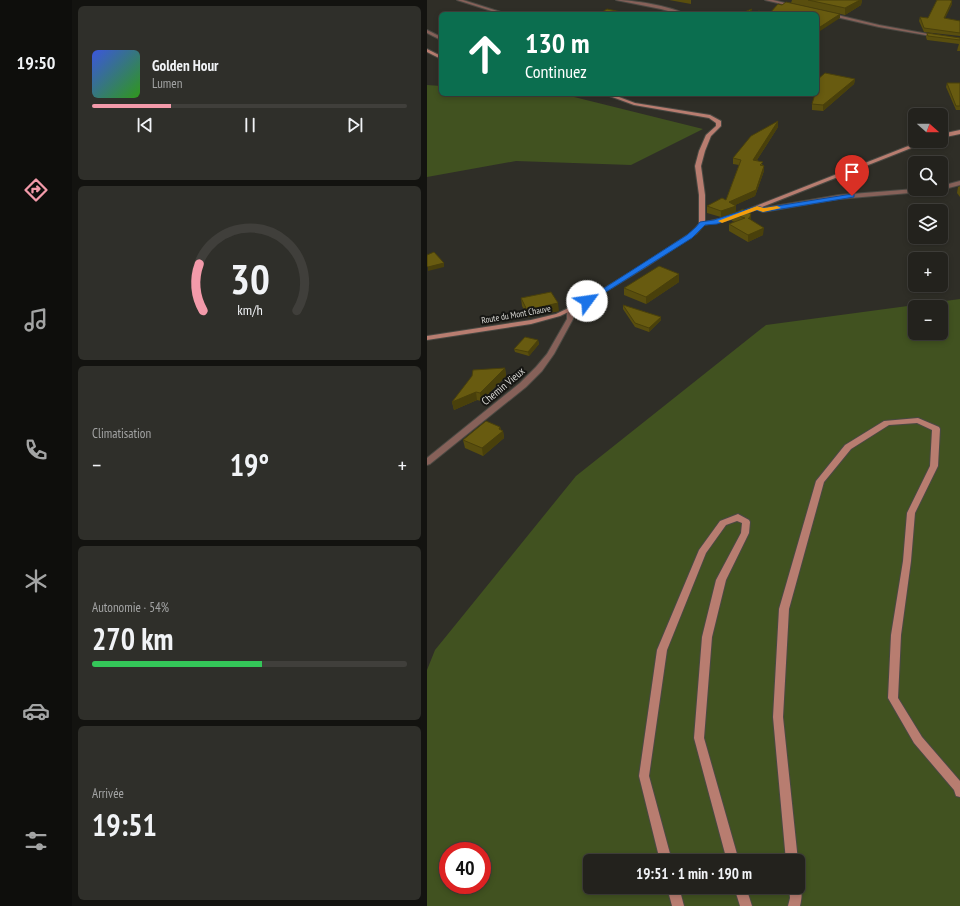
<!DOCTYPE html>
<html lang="fr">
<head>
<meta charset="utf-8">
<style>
	:root { --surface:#23221d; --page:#2f2f2a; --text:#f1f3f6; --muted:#a3a4a4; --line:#403f3b; --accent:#f39aaa }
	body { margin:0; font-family:"PT Sans Narrow",sans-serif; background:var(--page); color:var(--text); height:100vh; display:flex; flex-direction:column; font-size:15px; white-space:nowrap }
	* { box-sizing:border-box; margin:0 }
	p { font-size:13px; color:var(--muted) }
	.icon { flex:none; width:22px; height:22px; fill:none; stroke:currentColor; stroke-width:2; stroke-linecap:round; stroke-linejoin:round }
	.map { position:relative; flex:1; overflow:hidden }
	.sheet { display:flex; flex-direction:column; gap:6px; padding:6px; background:#131310; width:355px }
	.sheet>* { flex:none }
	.guide { position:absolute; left:12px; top:12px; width:380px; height:84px; border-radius:6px; box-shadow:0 2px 6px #0003,0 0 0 1px var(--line); background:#0b6e4f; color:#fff; overflow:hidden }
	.needle { width:26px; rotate:111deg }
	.controls { position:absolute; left:481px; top:108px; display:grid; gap:8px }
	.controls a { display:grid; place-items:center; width:40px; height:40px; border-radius:6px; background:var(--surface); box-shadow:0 2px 6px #0003,0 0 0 1px var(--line); font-size:20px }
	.speed { position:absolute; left:12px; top:842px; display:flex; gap:8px; font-size:20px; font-weight:700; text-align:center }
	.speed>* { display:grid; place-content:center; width:52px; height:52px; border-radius:50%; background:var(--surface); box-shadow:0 2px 6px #0003,0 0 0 1px var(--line); line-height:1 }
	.speed .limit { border:6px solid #d22; background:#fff; color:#111 }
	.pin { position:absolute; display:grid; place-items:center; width:34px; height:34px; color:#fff; margin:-41px -17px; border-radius:50% 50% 50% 0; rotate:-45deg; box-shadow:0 0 4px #0007 }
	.pin .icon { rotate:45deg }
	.me { position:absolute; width:44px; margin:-22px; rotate:59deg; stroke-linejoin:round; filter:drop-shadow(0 0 3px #0008) }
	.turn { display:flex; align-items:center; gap:14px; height:84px; padding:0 20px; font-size:18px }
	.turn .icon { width:52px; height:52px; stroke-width:2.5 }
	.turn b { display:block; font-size:28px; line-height:34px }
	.big { font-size:30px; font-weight:700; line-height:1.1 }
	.sheet .tile { flex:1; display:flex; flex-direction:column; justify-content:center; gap:6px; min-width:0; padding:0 14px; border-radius:6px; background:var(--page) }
	.sheet .dial { align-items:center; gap:0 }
	.dial svg { height:104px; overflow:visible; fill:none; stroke:var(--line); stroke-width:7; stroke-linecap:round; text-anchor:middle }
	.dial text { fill:var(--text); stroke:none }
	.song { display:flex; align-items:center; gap:12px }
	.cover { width:48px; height:48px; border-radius:6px; background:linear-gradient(135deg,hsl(230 70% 55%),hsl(110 70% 35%)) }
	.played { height:4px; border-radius:2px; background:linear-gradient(90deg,var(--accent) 25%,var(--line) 25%) }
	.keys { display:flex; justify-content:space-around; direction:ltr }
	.heat { display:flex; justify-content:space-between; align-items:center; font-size:22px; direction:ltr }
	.charge { height:6px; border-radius:3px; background:linear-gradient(90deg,#34c759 54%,var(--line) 0) }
	.trip { position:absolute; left:156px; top:854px; width:222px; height:40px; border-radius:6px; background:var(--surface); box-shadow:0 2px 6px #0003,0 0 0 1px var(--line); font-weight:700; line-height:40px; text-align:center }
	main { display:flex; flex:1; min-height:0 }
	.tab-bar { display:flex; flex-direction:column; width:72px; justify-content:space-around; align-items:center; background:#0e0e0c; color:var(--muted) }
	.tab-bar .icon { width:28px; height:28px }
	.tab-bar .selected { color:var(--accent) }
	.tab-bar b { font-size:18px; color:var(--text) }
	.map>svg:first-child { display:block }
</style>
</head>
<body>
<main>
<nav class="tab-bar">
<b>19:50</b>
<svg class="icon selected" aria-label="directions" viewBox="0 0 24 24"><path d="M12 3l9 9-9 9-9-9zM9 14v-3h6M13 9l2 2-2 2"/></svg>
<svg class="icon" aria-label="music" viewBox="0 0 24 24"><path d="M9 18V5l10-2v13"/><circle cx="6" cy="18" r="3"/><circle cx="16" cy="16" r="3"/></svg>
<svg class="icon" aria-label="phone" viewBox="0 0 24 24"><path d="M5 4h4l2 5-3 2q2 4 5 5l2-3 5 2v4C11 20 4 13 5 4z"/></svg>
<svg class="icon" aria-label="climate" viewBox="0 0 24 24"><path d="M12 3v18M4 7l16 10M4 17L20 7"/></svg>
<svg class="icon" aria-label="car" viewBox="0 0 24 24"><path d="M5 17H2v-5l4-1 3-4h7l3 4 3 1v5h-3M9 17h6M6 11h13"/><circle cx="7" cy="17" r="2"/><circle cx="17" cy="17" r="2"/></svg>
<svg class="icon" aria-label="filters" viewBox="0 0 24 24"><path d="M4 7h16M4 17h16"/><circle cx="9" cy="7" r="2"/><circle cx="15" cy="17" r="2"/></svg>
</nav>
<section class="sheet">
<div class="tile">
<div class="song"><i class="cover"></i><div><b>Golden Hour</b><p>Lumen</p></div></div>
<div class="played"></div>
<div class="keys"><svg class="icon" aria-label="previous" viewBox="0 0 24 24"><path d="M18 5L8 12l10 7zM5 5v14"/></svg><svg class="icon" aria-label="pause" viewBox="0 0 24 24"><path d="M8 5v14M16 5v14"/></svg><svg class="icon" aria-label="next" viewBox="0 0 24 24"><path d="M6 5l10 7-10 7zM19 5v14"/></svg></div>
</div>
<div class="tile dial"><svg viewBox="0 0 100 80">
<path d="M14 69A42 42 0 1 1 86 69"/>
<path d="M14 69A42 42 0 0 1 11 33" stroke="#f39aaa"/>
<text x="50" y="56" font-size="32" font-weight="700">30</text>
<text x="50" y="72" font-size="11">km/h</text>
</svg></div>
<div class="tile"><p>Climatisation</p>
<div class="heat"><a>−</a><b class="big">19°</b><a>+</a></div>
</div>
<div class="tile"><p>Autonomie · 54%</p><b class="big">270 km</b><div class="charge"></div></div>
<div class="tile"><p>Arrivée</p><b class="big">19:51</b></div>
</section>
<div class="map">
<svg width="533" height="906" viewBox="0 0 533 906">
	<rect width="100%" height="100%" fill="#2f2e27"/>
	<!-- green -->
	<g fill="#415220" fill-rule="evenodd">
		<polygon points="0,85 14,86 14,94 135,94 276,129 204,165 89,161 0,177"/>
		<path d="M533,299V906H0V670L8,650L149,476L339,325ZM488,307H514V333H488ZM21,851H55V885H21ZM163,861H371V887H163Z"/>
	</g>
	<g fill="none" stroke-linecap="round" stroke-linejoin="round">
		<!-- street casing -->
		<g stroke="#4a4943" stroke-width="2">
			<g id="street">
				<polygon points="30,0 36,0 80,14 74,14"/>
				<path d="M189,0C206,0 243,6 258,14H252L234,9Z"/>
				<polygon points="338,0 346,0 370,6 368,7"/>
				<polygon points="402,13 452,25 512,36 510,37 452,27 401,15"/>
				<polygon points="0,30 14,37 14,40 0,33"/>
				<polygon points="533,181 533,185 514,190 512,189 514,189 514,186"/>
				<polygon points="488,189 509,189 506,191 412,199 336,212 327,208 330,206 336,208 412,195"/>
				<polygon points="143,308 146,310 146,319 127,354 115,371 99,387 3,464 0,465 0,458 93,383 109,367 120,354 140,319 140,310"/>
			</g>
		</g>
		<!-- secondary casing -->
		<g stroke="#4a4943" stroke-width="2">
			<g id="secondary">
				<polygon points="0,49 14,56 14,59 0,52"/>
				<polygon points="177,94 184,94 208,103 283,115 294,121 294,126 284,136 278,151 274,166 278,195 278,222 301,217 494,141 502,141 305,219 277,225 269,234 219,267 162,302 133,316 104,324 0,340 0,336 104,320 129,314 158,300 215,265 265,232 272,224 272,195 268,166 272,151 279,135 289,126 289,123 282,118 207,105"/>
				<polygon points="533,130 533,134 514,138 514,134"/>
				<polygon points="491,418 512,427 513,429 511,466 488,513 484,561 474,635 471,698 495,737 533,781 533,797 529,796 527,790 487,743 461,698 464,635 476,561 480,513 503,466 505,430 490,423 462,425 424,449 397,482 362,609 356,717 371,861 359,861 346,717 352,609 389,481 418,445 457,421"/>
				<polygon points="311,514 322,520 323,522 322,533 299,580 285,637 277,738 312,861 300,861 267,738 275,637 289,580 314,533 315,523 310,521 299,525 279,553 240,650 222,776 245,861 233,861 212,776 230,650 272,550 293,521"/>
				<path d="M371,882C376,889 375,898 373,906H361L363,898L362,887H371Z"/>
				<polygon points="240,887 252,887 257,906 245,906"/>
				<polygon points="307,887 319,887 325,906 313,906"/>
			</g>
		</g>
		<!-- street -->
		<use href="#street" fill="#866159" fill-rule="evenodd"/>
		<!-- secondary -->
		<use href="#secondary" fill="#b87d70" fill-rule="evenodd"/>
	</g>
	<!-- wall -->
	<g fill="#594e0e">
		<polygon points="242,0 264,0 264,4"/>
		<polygon points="365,0 435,0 434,5 418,15 364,3"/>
		<polygon points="525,4 518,18 533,21 533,36 497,32 492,21 493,17 501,18"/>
		<polygon points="500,33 533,38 533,51 530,51 531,47 532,44 500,40 499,37"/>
		<polygon points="428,79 427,84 396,111 385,110 385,104 390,94 390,80"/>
		<polygon points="520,83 533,83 533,110 529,110 519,87"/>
		<polygon points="351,121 351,127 330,160 336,165 337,166 337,171 328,196 308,205 309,212 324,214 324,221 336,235 321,242 302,231 302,224 308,222 305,221 305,214 307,213 294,217 280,213 280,206 299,200 312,165 306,164 306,158"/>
		<polygon points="533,186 533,197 530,193 531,187"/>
		<polygon points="252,282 219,304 197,295 197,288"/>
		<polygon points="94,298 132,311 101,317 95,306"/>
		<polygon points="196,305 234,317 234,320 222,332 208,327 196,309"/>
		<polygon points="111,340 112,344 102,356 88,352 87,349"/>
		<polygon points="78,368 79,376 54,401 50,400 27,410 25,402"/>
		<polygon points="73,427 74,430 76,431 77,438 56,456 38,448 36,440"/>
	</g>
	<!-- shaded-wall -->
	<g fill="#49400b">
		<polygon points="433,0 435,0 434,5 418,15 418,8"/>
		<polygon points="525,1 525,4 516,22 517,18"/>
		<polygon points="325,9 324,14 320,14"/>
		<polygon points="413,14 413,18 390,33 390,29"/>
		<polygon points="428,79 427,84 396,111 396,105"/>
		<polygon points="351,121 351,127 326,166 326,160"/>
		<polygon points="337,166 337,171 328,196 302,208 302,202"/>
		<polygon points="309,206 309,212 294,217 294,211"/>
		<polygon points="324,214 324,221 322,219"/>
		<polygon points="337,228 336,235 321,242 321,235"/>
		<polygon points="17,263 17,267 1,271 1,267"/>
		<polygon points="252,274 252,282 219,304 219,297"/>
		<polygon points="131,303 132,311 101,317 100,310"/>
		<polygon points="234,317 234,320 222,332 222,328"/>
		<polygon points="111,340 112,344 102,356 101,352"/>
		<polygon points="78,368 79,376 54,401 53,393"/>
		<polygon points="49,392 50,400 27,410 25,402"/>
		<polygon points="73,427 74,432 76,431 77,438 56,456 55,448"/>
	</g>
	<!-- building -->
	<g fill="#685b10" stroke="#49400b">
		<polygon points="381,0 433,0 418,8"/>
		<polygon points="510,0 523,0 525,1 517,18 533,21 533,33 497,28 493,17 501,18"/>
		<polygon points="359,2 413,14 390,29 390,14 324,14 332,11 342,14 351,4 355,5"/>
		<polygon points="180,9 199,13 172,14"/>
		<polygon points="325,9 320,14 312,14"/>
		<polygon points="500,33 533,38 533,40 501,36"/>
		<polygon points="398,73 428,79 396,105 385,104 388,94 390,94 390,86 391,84 390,84 390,80"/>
		<polygon points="520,83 533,83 533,106 529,106"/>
		<polygon points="351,121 326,160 336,162 333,165 337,166 329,190 302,202 309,206 294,211 280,206 295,198 299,200 314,160 306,158 324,136"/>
		<polygon points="316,209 324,214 322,219 321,218 337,228 321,235 302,224 318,218 305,214"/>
		<polygon points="7,252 17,263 1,267 0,266 0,255"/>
		<polygon points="232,266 252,274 219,297 197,288"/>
		<polygon points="124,292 131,303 100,310 94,298"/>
		<polygon points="196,305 234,317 222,328 208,323"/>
		<polygon points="98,337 111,340 101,352 87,349"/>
		<polygon points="78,368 53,393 49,392 25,402 45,376 46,370"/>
		<polygon points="59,421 73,427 72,429 76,431 55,448 36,440"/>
	</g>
	<!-- route -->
	<polygon fill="#1a73e8" stroke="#114b97" points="425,194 427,194 427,197 336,212 329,210 290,224 278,225 265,238 163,302 160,303 157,301 260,235 269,227 273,222 287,220 330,206 337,208"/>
	<!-- slow -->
	<polygon fill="#f59e0b" points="330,206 337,208 350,206 354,208 336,212 330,210 295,223 291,221"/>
	<g text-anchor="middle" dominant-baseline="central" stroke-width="4" stroke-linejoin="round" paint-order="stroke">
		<!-- far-street labels -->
		<g font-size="9" fill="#d9d8d4" stroke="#161613">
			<text transform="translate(89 314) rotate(-10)">Route du Mont Chauve</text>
		</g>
		<!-- street labels -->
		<g font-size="11" fill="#d9d8d4" stroke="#161613">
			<text transform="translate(76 386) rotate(-40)">Chemin Vieux</text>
		</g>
	</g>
</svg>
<div class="controls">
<a><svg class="needle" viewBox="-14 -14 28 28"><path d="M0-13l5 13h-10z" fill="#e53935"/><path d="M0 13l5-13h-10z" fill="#a3a4a4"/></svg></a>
<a><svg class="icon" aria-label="search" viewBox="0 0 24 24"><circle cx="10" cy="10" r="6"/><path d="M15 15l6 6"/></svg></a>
<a><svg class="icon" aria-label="layers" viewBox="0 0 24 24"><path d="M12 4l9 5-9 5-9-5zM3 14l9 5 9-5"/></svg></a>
<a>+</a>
<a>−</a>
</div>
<div class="speed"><div class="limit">40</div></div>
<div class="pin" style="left:425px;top:196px;background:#d93025"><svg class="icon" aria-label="arrive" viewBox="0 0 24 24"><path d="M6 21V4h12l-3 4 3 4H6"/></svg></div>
<svg class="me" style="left:160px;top:301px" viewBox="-20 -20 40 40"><circle r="19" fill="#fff"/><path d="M0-13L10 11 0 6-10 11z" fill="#1a73e8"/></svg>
<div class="trip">19:51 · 1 min · 190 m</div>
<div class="guide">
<div class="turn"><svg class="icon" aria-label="ahead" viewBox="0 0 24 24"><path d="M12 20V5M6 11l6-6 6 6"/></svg><div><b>130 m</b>Continuez</div></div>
</div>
</div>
</main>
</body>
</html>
